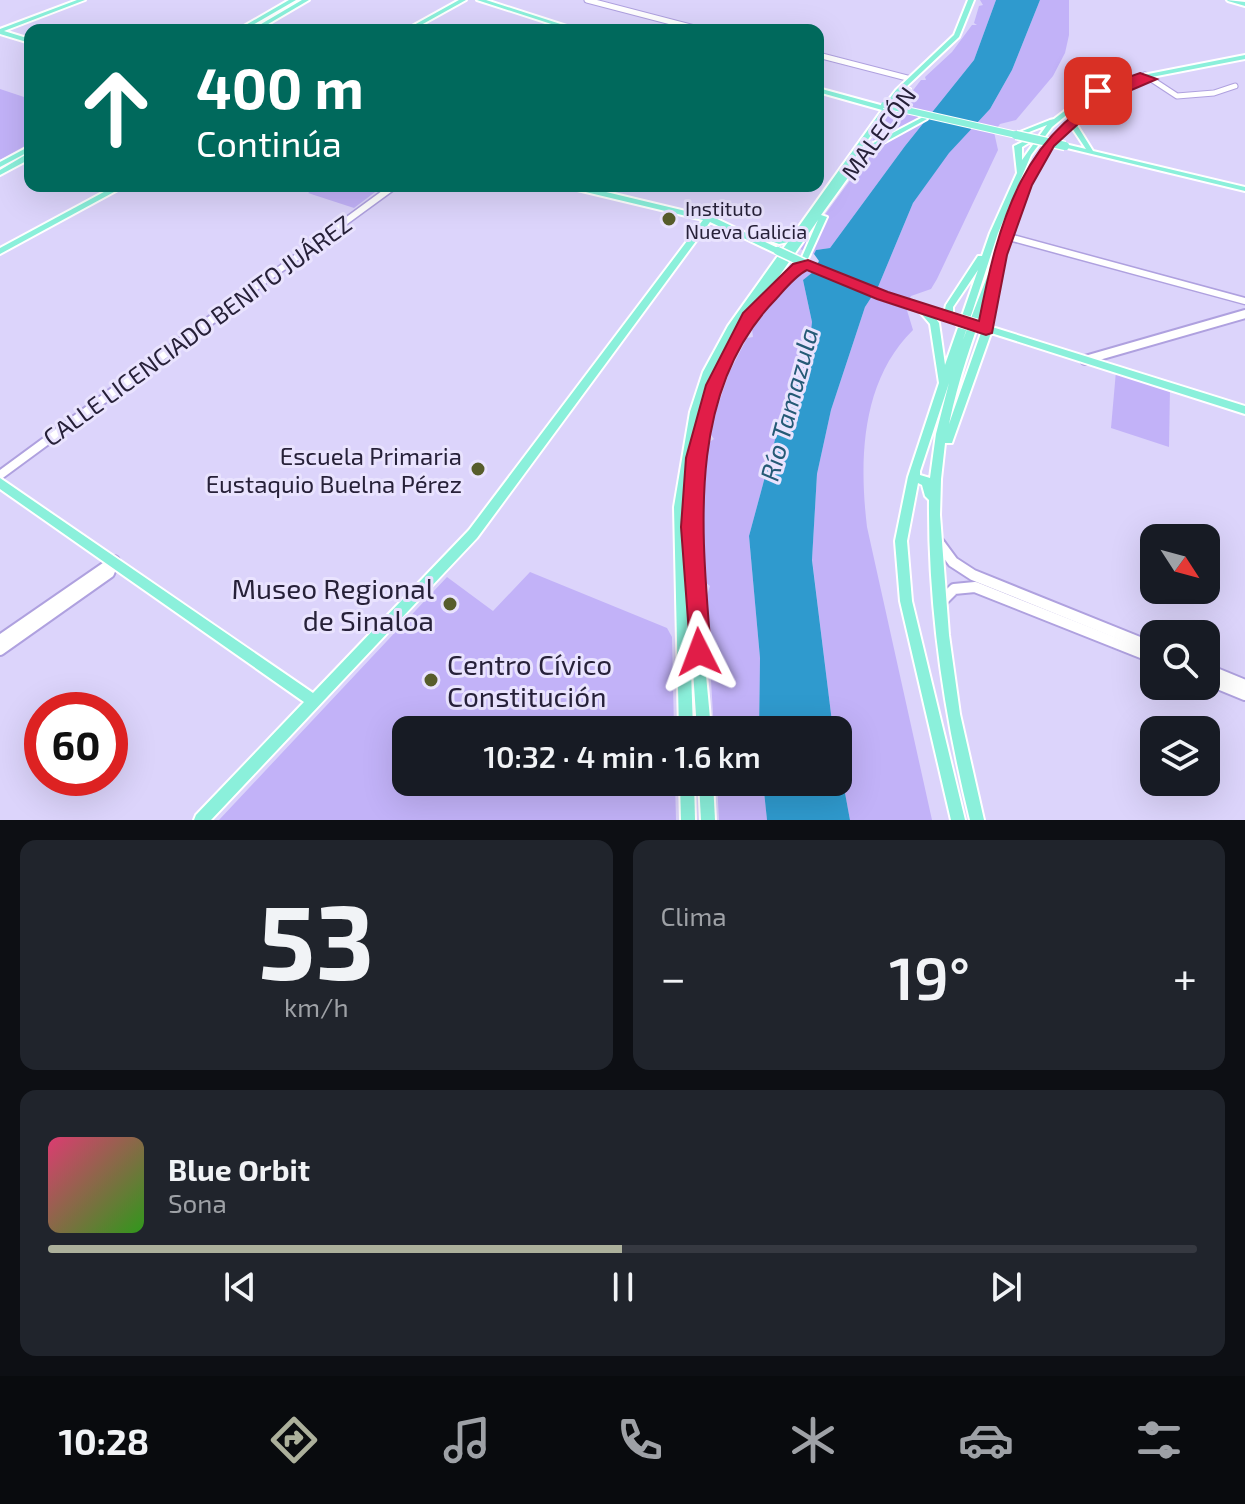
<!DOCTYPE html>
<html lang="es">
<head>
<meta charset="utf-8">
<style>
	:root { --surface:#171b24; --page:#20242c; --text:#f1f3f6; --muted:#9ea1a6; --line:#363941; --accent:#acb09b }
	body { margin:0; font-family:"Exo 2",sans-serif; background:var(--page); color:var(--text); height:100vh; display:flex; flex-direction:column; font-size:30px; white-space:nowrap }
	* { box-sizing:border-box; margin:0 }
	p { font-size:26px; color:var(--muted) }
	.icon { flex:none; width:44px; height:44px; fill:none; stroke:currentColor; stroke-width:2; stroke-linecap:round; stroke-linejoin:round }
	.map { position:relative; height:820px; overflow:hidden }
	.panel { display:flex; flex-direction:column; gap:20px; padding:20px; background:#0d0f14; flex:1 }
	.panel>* { flex:none }
	.banner { position:absolute; left:24px; top:24px; width:800px; height:168px; border-radius:16px; box-shadow:0 8px 32px #0002; background:#00695c; color:#fff; overflow:hidden }
	.needle { width:52px; rotate:126deg }
	.tools { position:absolute; left:1140px; top:524px; display:grid; gap:16px }
	.tools a { display:grid; place-items:center; width:80px; height:80px; border-radius:16px; background:var(--surface); box-shadow:0 8px 32px #0002; font-size:40px }
	.speed { position:absolute; left:24px; top:692px; display:flex; gap:16px; font-size:40px; font-weight:700; text-align:center }
	.speed>* { display:grid; place-content:center; width:104px; height:104px; border-radius:50%; background:var(--surface); box-shadow:0 8px 32px #0002; line-height:1 }
	.speed .limit { border:12px solid #d22; background:#fff; color:#111 }
	.pin { position:absolute; display:grid; place-items:center; width:68px; height:68px; color:#fff; margin:-34px; border-radius:16px; box-shadow:0 4px 12px #0006 }
	.me { position:absolute; width:88px; margin:-44px; rotate:357deg; stroke-linejoin:round; filter:drop-shadow(0 0 6px #0008) }
	.turn { display:flex; align-items:center; gap:28px; height:168px; padding:0 40px; font-size:36px }
	.turn .icon { width:104px; height:104px; stroke-width:2.5 }
	.turn b { display:block; font-size:56px; line-height:68px }
	.big { font-size:60px; font-weight:600; line-height:1.1 }
	.panel .widget { flex:1; display:flex; flex-direction:column; justify-content:center; gap:12px; min-width:0; padding:0 28px; border-radius:16px; background:var(--page) }
	.panel .dial { align-items:center; gap:0 }
	.dial b { font-size:104px; line-height:1 }
	.song { display:flex; align-items:center; gap:24px }
	.cover { width:96px; height:96px; border-radius:12px; background:linear-gradient(135deg,hsl(340 70% 55%),hsl(110 70% 35%)) }
	.played { height:8px; border-radius:4px; background:linear-gradient(90deg,var(--accent) 50%,var(--line) 50%) }
	.keys { display:flex; justify-content:space-around; direction:ltr }
	.heat { display:flex; justify-content:space-between; align-items:center; font-size:44px; direction:ltr }
	.panel .tiles { flex:1; display:grid; gap:20px; grid-template-columns:1fr 1fr }
	.widget:last-child { grid-column:span 2 }
	.trip { position:absolute; left:392px; top:716px; width:460px; height:80px; border-radius:16px; background:var(--surface); box-shadow:0 8px 32px #0002; font-weight:600; line-height:80px; text-align:center }
	.tab-bar { display:flex; height:128px; justify-content:space-around; align-items:center; background:#090b0e; color:var(--muted) }
	.tab-bar .icon { width:56px; height:56px }
	.tab-bar .selected { color:var(--accent) }
	.tab-bar b { font-size:36px; color:var(--text) }
	.map>svg:first-child { display:block }
</style>
</head>
<body>
<div class="map">
<svg width="1245" height="820" viewBox="0 0 1245 820">
	<rect width="100%" height="100%" fill="#dcd4fb"/>
	<!-- green -->
	<g fill="#c2b2f8">
		<polygon points="980,0 996,0 974,60 905,146 830,248 816,250 814,254 800,249 875,146 873,139 897,102 904,102 921,80 926,80 925,77 952,52 972,25 977,25 974,23 979,6 983,5"/>
		<path d="M1040,0H1069V35L1065,53L1053,76L1016,120L1000,124L994,132L998,150L937,279L931,289L911,296L906,307L913,330C861,381 859,460 867,527L932,820H850L838,755V730H833L812,559L817,474L831,410L865,307L878,287L913,203L949,152L990,109L1012,70Z"/>
		<polygon points="0,89 30,99 30,143 0,160"/>
		<polygon points="319,186 383,186 354,208 308,193"/>
		<polygon points="800,267 813,273 803,280 812,322 808,356 776,436 749,536 760,658 759,730 714,730 706,598 710,586 705,582 703,497 708,443 714,439 709,432 729,373 747,338 753,337 752,329"/>
		<polygon points="1116,371 1170,388 1169,447 1111,428"/>
		<polygon points="530,572 667,628 672,637 674,730 406,730 406,782 675,782 676,820 219,820 447,577 493,611"/>
		<polygon points="717,782 763,782 767,820 719,820"/>
	</g>
	<!-- water -->
	<g fill="#2f9ace">
		<polygon points="996,0 1040,0 1012,70 990,109 949,153 913,203 878,287 865,307 831,410 817,474 812,560 833,730 759,730 760,658 749,536 776,436 808,356 812,322 803,280 813,272 819,261 814,254 816,250 830,248 905,146 974,60"/>
		<polygon points="838,755 850,820 767,820 763,782 838,782"/>
	</g>
	<g fill="none" stroke-linecap="round" stroke-linejoin="round">
		<!-- minor-far3 casing -->
		<g stroke="#afa1df" stroke-width="7">
			<g id="minor-far3">
				<polyline points="587,0 702,30"/>
				<polyline points="818,55 911,79"/>
				<polyline points="1145,75 1177,96 1214,93 1235,86"/>
			</g>
		</g>
		<!-- minor-far2 casing -->
		<g stroke="#afa1df" stroke-width="9">
			<g id="minor-far2">
				<polyline points="994,233 1245,301"/>
				<polyline points="223,311 394,186"/>
			</g>
		</g>
		<!-- minor-far1 casing -->
		<g stroke="#afa1df" stroke-width="12">
			<g id="minor-far1">
				<polyline points="1085,360 1245,314"/>
				<polyline points="0,475 226,309"/>
			</g>
		</g>
		<!-- minor casing -->
		<g stroke="#afa1df" stroke-width="14">
			<g id="minor">
				<polyline points="939,543 953,562 973,575 1154,648"/>
				<polyline points="940,603 954,589 975,587 1154,658"/>
				<polyline points="0,640 113,562"/>
				<polyline points="0,650 109,573 114,561"/>
				<polyline points="1206,669 1245,685"/>
				<polyline points="1206,679 1245,695"/>
			</g>
		</g>
		<!-- major casing -->
		<g stroke="#fff" stroke-width="4">
			<g id="major">
				<polygon points="77,0 85,0 4,31 30,39 30,43 0,34 0,29"/>
				<polygon points="289,0 296,0 244,30 237,30"/>
				<polygon points="302,0 309,0 258,30 251,30"/>
				<polygon points="459,0 466,0 412,30 405,30"/>
				<polygon points="477,0 486,0 579,30 570,30"/>
				<path d="M968,0H974L959,37L906,87L910,89L903,104L908,110L907,111H903L897,104L904,89L854,159L860,161L821,215L827,217L806,263H811L885,294L944,313L946,305L978,256H982L990,233L1017,173L1014,146L1027,140L1032,141L1022,147V160L1047,125L1019,136H1015V134L1050,120L1054,119L1071,106L1101,87L1128,78L1245,55V59L1131,81L1105,89L1075,108L1052,127L1031,155L998,233L963,340C975,307 988,274 1001,242C1030,168 1052,111 1133,82L1135,83V85C1113,95 1093,105 1075,122L1093,151L1245,187V191L1063,147V145L1065,144L1086,149L1070,125C1031,164 1013,230 994,280L998,281L999,283L992,327L1245,406V414L991,333L953,440L952,443H945L941,479L940,515L949,635L960,714L984,820H970C944,715 928,608 929,500L925,496L922,485L918,483L907,541L912,601L965,820H951L900,601L895,541L908,477L939,383L930,324L919,311L879,298L807,268L801,269L767,305L764,306L760,304C739,339 721,375 710,415C685,511 703,631 711,730H697L689,611L693,730H679L674,507L690,412L703,372L728,326L780,253H775L710,222L477,538L211,820H194L196,815L304,702L0,489V478L313,693L469,530L703,220L569,188L568,186H581L715,218L782,250L788,242L779,244L755,235V231H761L780,238L792,236L882,110L818,92V88L884,106L896,90L954,35ZM818,220L799,264L795,265L764,298ZM978,270L961,319L953,315V307ZM989,294L983,324L979,325L977,327L982,330L981,333L949,424C958,380 973,337 989,294ZM933,315L957,323L960,322L945,365L939,323ZM739,325L713,375L698,424C704,389 720,355 739,325ZM949,383L936,434L930,478L920,475V471ZM689,482L687,541L686,507Z"/>
				<polygon points="1227,0 1245,2 1245,6 1228,1"/>
				<polygon points="925,116 927,117 927,119 867,152 860,150"/>
				<polygon points="30,146 30,151 0,167 0,162"/>
				<polygon points="27,154 30,154 30,159 0,175 0,170"/>
				<polygon points="115,186 125,186 0,254 0,248"/>
				<polygon points="680,782 694,782 695,820 681,820"/>
				<polygon points="699,782 713,782 715,820 701,820"/>
			</g>
		</g>
		<!-- minor-far3 -->
		<use href="#minor-far3" stroke="#fff" stroke-width="5"/>
		<!-- minor-far2 -->
		<use href="#minor-far2" stroke="#fff" stroke-width="6"/>
		<!-- minor-far1 -->
		<use href="#minor-far1" stroke="#fff" stroke-width="8"/>
		<!-- minor -->
		<use href="#minor" stroke="#fff" stroke-width="10"/>
		<!-- major -->
		<use href="#major" fill="#8bf0db" fill-rule="evenodd"/>
		<!-- major-bridge-far2 casing -->
		<g stroke="#fff" stroke-width="8" stroke-linecap="butt">
			<polyline id="major-bridge-far2" points="884,105 1025,137"/>
		</g>
		<!-- major-bridge-far1 casing -->
		<g stroke="#fff" stroke-width="11" stroke-linecap="butt">
			<g id="major-bridge-far1">
				<polyline points="1016,135 1065,146"/>
				<polyline points="778,251 808,265"/>
			</g>
		</g>
		<!-- major-bridge casing -->
		<g stroke="#fff" stroke-width="14" stroke-linecap="butt">
			<polyline id="major-bridge" points="957,320 982,327"/>
		</g>
		<!-- major-bridge-far2 -->
		<use href="#major-bridge-far2" stroke="#8bf0db" stroke-width="6"/>
		<!-- major-bridge-far1 -->
		<use href="#major-bridge-far1" stroke="#8bf0db" stroke-width="8"/>
		<!-- major-bridge -->
		<use href="#major-bridge" stroke="#8bf0db" stroke-width="10"/>
	</g>
	<!-- route -->
	<path fill="#e11d48" stroke="#92132f" stroke-width="2" d="M1140,73L1157,79L1101,103L1054,146L1032,185L1007,255L992,333L986,335L877,299L807,270C795,276 785,289 776,299C685,392 702,534 711,652L708,660L699,664L691,660L681,527L686,458L706,385L743,313L793,264L808,260L888,292L979,321C998,224 1023,125 1124,86L1098,95L1092,91L1094,89Z"/>
	<!-- markers -->
	<g fill="#575d2b" stroke="#e9e3fe" stroke-width="3">
		<circle cx="669" cy="219" r="8"/>
		<circle cx="478" cy="469" r="8"/>
		<circle cx="450" cy="604" r="8"/>
		<circle cx="431" cy="680" r="8"/>
	</g>
	<g text-anchor="middle" dominant-baseline="central" stroke-width="6" stroke-linejoin="round" paint-order="stroke">
		<!-- far-poi labels -->
		<g font-size="20" fill="#272139" stroke="#e9e3fe" text-anchor="start">
			<text x="685" y="208">Instituto<tspan x="685" dy="23">Nueva Galicia</tspan></text>
		</g>
		<!-- street labels -->
		<g font-size="24" fill="#272139" stroke="#e9e3fe">
			<text transform="translate(878 133) rotate(-54)">MALECÓN</text>
			<text transform="translate(197 330) rotate(-36)">CALLE LICENCIADO BENITO JUÁREZ</text>
		</g>
		<!-- poi labels -->
		<g font-size="24" fill="#272139" stroke="#e9e3fe" text-anchor="end">
			<text x="462" y="455">Escuela Primaria<tspan x="462" dy="28">Eustaquio Buelna Pérez</tspan></text>
		</g>
		<!-- water labels -->
		<g font-size="26" font-style="italic" fill="#255a76" stroke="#e9e3fe">
			<text transform="translate(788 404) rotate(-75)">Río Tamazula</text>
		</g>
		<!-- near-poi labels -->
		<g font-size="28" fill="#272139" stroke="#e9e3fe" text-anchor="end">
			<text x="434" y="588">Museo Regional<tspan x="434" dy="32">de Sinaloa</tspan></text>
			<text x="447" y="664" text-anchor="start">Centro Cívico<tspan x="447" dy="32">Constitución</tspan></text>
		</g>
	</g>
</svg>
<div class="tools">
<a><svg class="needle" viewBox="-14 -14 28 28"><path d="M0-13l5 13h-10z" fill="#e53935"/><path d="M0 13l5-13h-10z" fill="#9ea1a6"/></svg></a>
<a><svg class="icon" aria-label="search" viewBox="0 0 24 24"><circle cx="10" cy="10" r="6"/><path d="M15 15l6 6"/></svg></a>
<a><svg class="icon" aria-label="layers" viewBox="0 0 24 24"><path d="M12 4l9 5-9 5-9-5zM3 14l9 5 9-5"/></svg></a>
</div>
<div class="speed"><div class="limit">60</div></div>
<div class="pin" style="left:1098px;top:91px;background:#d93025"><svg class="icon" aria-label="arrive" viewBox="0 0 24 24"><path d="M6 21V4h12l-3 4 3 4H6"/></svg></div>
<svg class="me" style="left:699px;top:652px" viewBox="-20 -20 40 40"><path d="M0-17L14 15 0 8-14 15z" fill="#e11d48" stroke="#fff" stroke-width="4"/></svg>
<div class="trip">10:32 · 4 min · 1.6 km</div>
<div class="banner">
<div class="turn"><svg class="icon" aria-label="ahead" viewBox="0 0 24 24"><path d="M12 20V5M6 11l6-6 6 6"/></svg><div><b>400 m</b>Continúa</div></div>
</div>
</div>
<section class="panel">
<div class="tiles">
<div class="widget dial"><b>53</b><p>km/h</p></div>
<div class="widget"><p>Clima</p>
<div class="heat"><a>−</a><b class="big">19°</b><a>+</a></div>
</div>
<div class="widget">
<div class="song"><i class="cover"></i><div><b>Blue Orbit</b><p>Sona</p></div></div>
<div class="played"></div>
<div class="keys"><svg class="icon" aria-label="previous" viewBox="0 0 24 24"><path d="M18 5L8 12l10 7zM5 5v14"/></svg><svg class="icon" aria-label="pause" viewBox="0 0 24 24"><path d="M8 5v14M16 5v14"/></svg><svg class="icon" aria-label="next" viewBox="0 0 24 24"><path d="M6 5l10 7-10 7zM19 5v14"/></svg></div>
</div>
</div>
</section>
<nav class="tab-bar">
<b>10:28</b>
<svg class="icon selected" aria-label="directions" viewBox="0 0 24 24"><path d="M12 3l9 9-9 9-9-9zM9 14v-3h6M13 9l2 2-2 2"/></svg>
<svg class="icon" aria-label="music" viewBox="0 0 24 24"><path d="M9 18V5l10-2v13"/><circle cx="6" cy="18" r="3"/><circle cx="16" cy="16" r="3"/></svg>
<svg class="icon" aria-label="phone" viewBox="0 0 24 24"><path d="M5 4h4l2 5-3 2q2 4 5 5l2-3 5 2v4C11 20 4 13 5 4z"/></svg>
<svg class="icon" aria-label="climate" viewBox="0 0 24 24"><path d="M12 3v18M4 7l16 10M4 17L20 7"/></svg>
<svg class="icon" aria-label="car" viewBox="0 0 24 24"><path d="M5 17H2v-5l4-1 3-4h7l3 4 3 1v5h-3M9 17h6M6 11h13"/><circle cx="7" cy="17" r="2"/><circle cx="17" cy="17" r="2"/></svg>
<svg class="icon" aria-label="filters" viewBox="0 0 24 24"><path d="M4 7h16M4 17h16"/><circle cx="9" cy="7" r="2"/><circle cx="15" cy="17" r="2"/></svg>
</nav>
</body>
</html>
